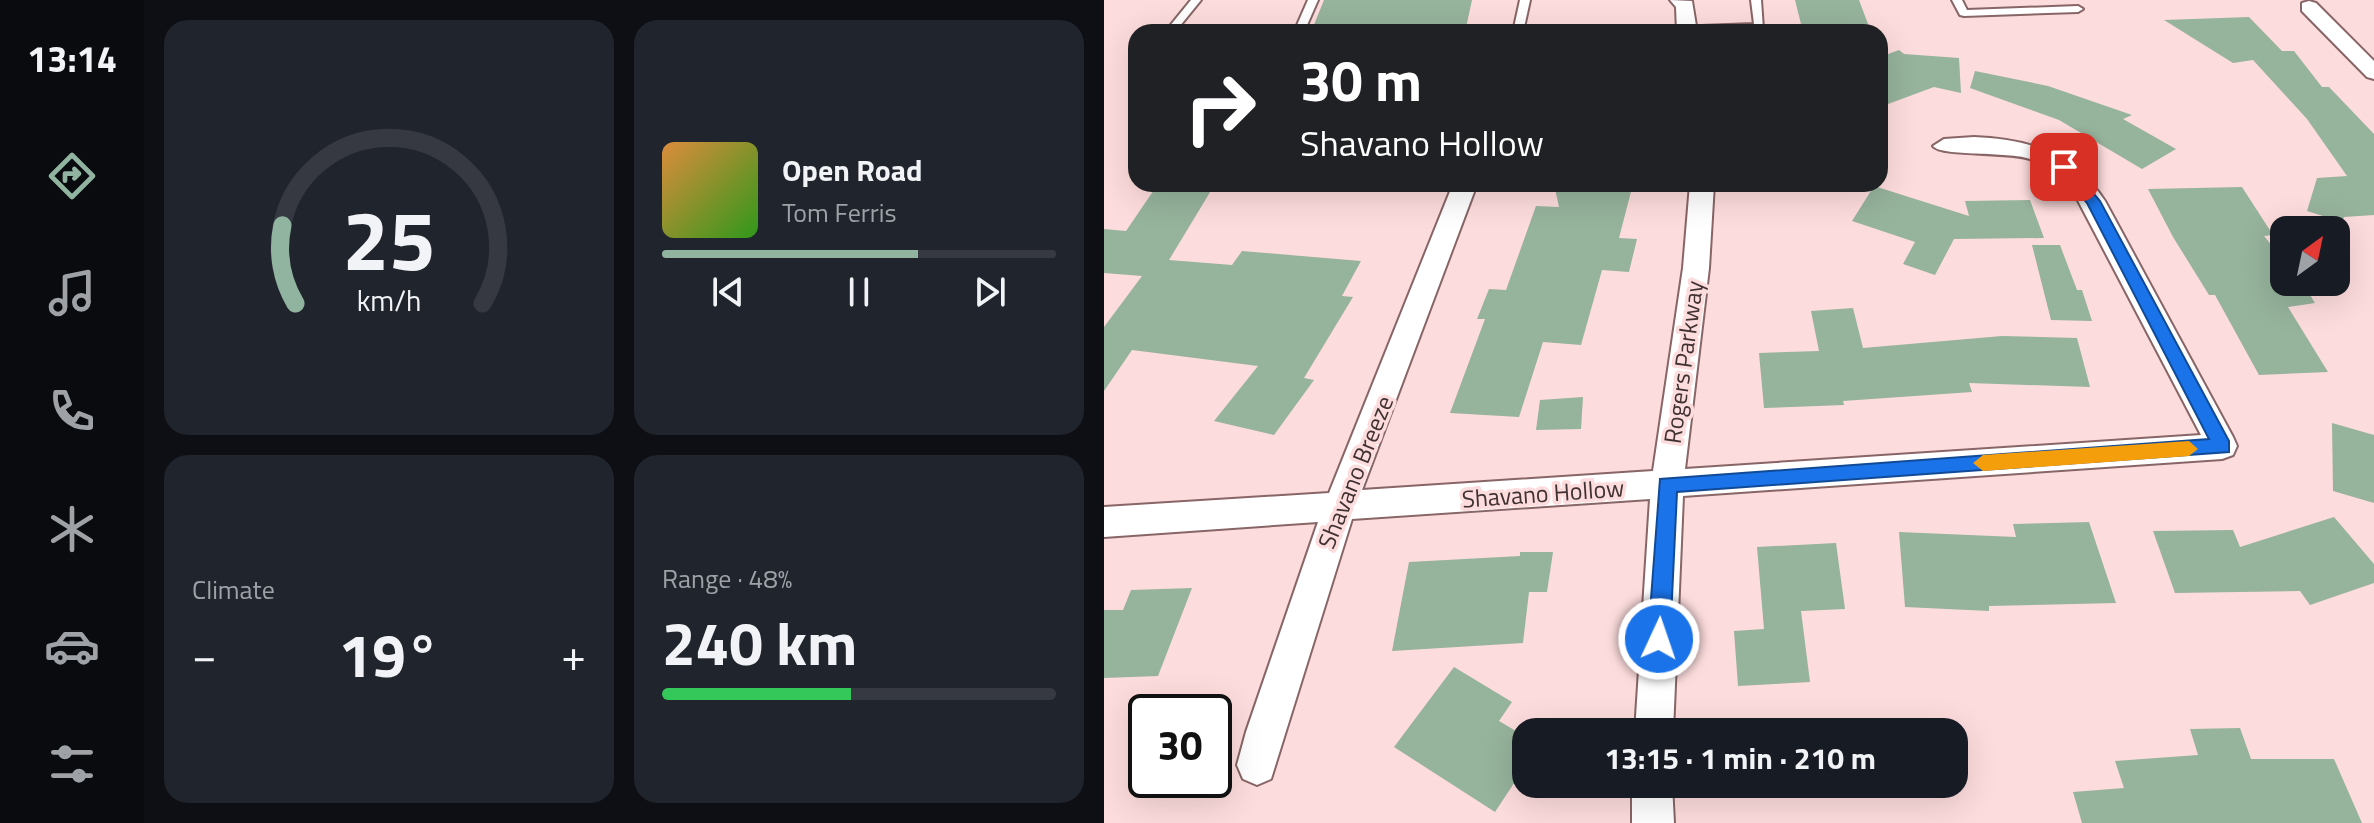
<!DOCTYPE html>
<html lang="en">
<head>
<meta charset="utf-8">
<style>
	:root { --surface:#171b24; --page:#20242c; --text:#f1f3f6; --muted:#9ea1a6; --line:#363941; --accent:#90b49f }
	body { margin:0; font-family:"Titillium Web",sans-serif; background:var(--page); color:var(--text); height:100vh; display:flex; flex-direction:column; font-size:30px; white-space:nowrap }
	* { box-sizing:border-box; margin:0 }
	p { font-size:26px; color:var(--muted) }
	.icon { flex:none; width:44px; height:44px; fill:none; stroke:currentColor; stroke-width:2; stroke-linecap:round; stroke-linejoin:round }
	.map { position:relative; flex:1; overflow:hidden }
	.side { display:flex; flex-direction:column; gap:20px; padding:20px; background:#0d0f14; width:960px }
	.side>* { flex:none }
	.guide { position:absolute; left:24px; top:24px; width:760px; height:168px; border-radius:24px; box-shadow:0 8px 32px #0002; background:#202124; color:#fff; overflow:hidden }
	.needle { width:52px; rotate:33deg }
	.controls { position:absolute; left:1166px; top:216px; display:grid; gap:16px }
	.controls a { display:grid; place-items:center; width:80px; height:80px; border-radius:16px; background:var(--surface); box-shadow:0 8px 32px #0002; font-size:40px }
	.speed { position:absolute; left:24px; top:694px; display:flex; gap:16px; font-size:40px; font-weight:700; text-align:center }
	.speed>* { display:grid; place-content:center; width:104px; height:104px; border-radius:50%; background:var(--surface); box-shadow:0 8px 32px #0002; line-height:1 }
	.speed .limit { border:4px solid #111; border-radius:12px; background:#fff; color:#111 }
	.pin { position:absolute; display:grid; place-items:center; width:68px; height:68px; color:#fff; margin:-34px; border-radius:16px; box-shadow:0 4px 12px #0006 }
	.me { position:absolute; width:88px; margin:-44px; rotate:3deg; stroke-linejoin:round; filter:drop-shadow(0 0 6px #0008) }
	.turn { display:flex; align-items:center; gap:28px; height:168px; padding:0 40px; font-size:36px }
	.turn .icon { width:104px; height:104px; stroke-width:2.5 }
	.turn b { display:block; font-size:56px; line-height:68px }
	.big { font-size:60px; font-weight:700; line-height:1.1 }
	.side .tile { flex:1; display:flex; flex-direction:column; justify-content:center; gap:12px; min-width:0; padding:0 28px; border-radius:24px; background:var(--page) }
	.side .dial { align-items:center; gap:0 }
	.dial svg { height:208px; overflow:visible; fill:none; stroke:var(--line); stroke-width:7; stroke-linecap:round; text-anchor:middle }
	.dial text { fill:var(--text); stroke:none }
	.song { display:flex; align-items:center; gap:24px }
	.cover { width:96px; height:96px; border-radius:12px; background:linear-gradient(135deg,hsl(30 70% 55%),hsl(110 70% 35%)) }
	.played { height:8px; border-radius:4px; background:linear-gradient(90deg,var(--accent) 65%,var(--line) 65%) }
	.keys { display:flex; justify-content:space-around; direction:ltr }
	.heat { display:flex; justify-content:space-between; align-items:center; font-size:44px; direction:ltr }
	.charge { height:12px; border-radius:6px; background:linear-gradient(90deg,#34c759 48%,var(--line) 0) }
	.side .tiles { flex:1; display:grid; gap:20px; grid-template-columns:repeat(2,1fr) }
	.trip { position:absolute; left:408px; top:718px; width:456px; height:80px; border-radius:24px; background:var(--surface); box-shadow:0 8px 32px #0002; font-weight:700; line-height:80px; text-align:center }
	main { display:flex; flex:1; min-height:0 }
	.dock { display:flex; flex-direction:column; width:144px; justify-content:space-around; align-items:center; background:#090b0e; color:var(--muted) }
	.dock .icon { width:56px; height:56px }
	.dock .active { color:var(--accent) }
	.dock b { font-size:36px; color:var(--text) }
	.map>svg:first-child { display:block }
</style>
</head>
<body>
<main>
<nav class="dock">
<b>13:14</b>
<svg class="icon active" aria-label="directions" viewBox="0 0 24 24"><path d="M12 3l9 9-9 9-9-9zM9 14v-3h6M13 9l2 2-2 2"/></svg>
<svg class="icon" aria-label="music" viewBox="0 0 24 24"><path d="M9 18V5l10-2v13"/><circle cx="6" cy="18" r="3"/><circle cx="16" cy="16" r="3"/></svg>
<svg class="icon" aria-label="phone" viewBox="0 0 24 24"><path d="M5 4h4l2 5-3 2q2 4 5 5l2-3 5 2v4C11 20 4 13 5 4z"/></svg>
<svg class="icon" aria-label="climate" viewBox="0 0 24 24"><path d="M12 3v18M4 7l16 10M4 17L20 7"/></svg>
<svg class="icon" aria-label="car" viewBox="0 0 24 24"><path d="M5 17H2v-5l4-1 3-4h7l3 4 3 1v5h-3M9 17h6M6 11h13"/><circle cx="7" cy="17" r="2"/><circle cx="17" cy="17" r="2"/></svg>
<svg class="icon" aria-label="filters" viewBox="0 0 24 24"><path d="M4 7h16M4 17h16"/><circle cx="9" cy="7" r="2"/><circle cx="15" cy="17" r="2"/></svg>
</nav>
<section class="side">
<div class="tiles">
<div class="tile dial"><svg viewBox="0 0 100 80">
<path d="M14 69A42 42 0 1 1 86 69"/>
<path d="M14 69A42 42 0 0 1 9 39" stroke="#90b49f"/>
<text x="50" y="56" font-size="32" font-weight="700">25</text>
<text x="50" y="72" font-size="11">km/h</text>
</svg></div>
<div class="tile">
<div class="song"><i class="cover"></i><div><b>Open Road</b><p>Tom Ferris</p></div></div>
<div class="played"></div>
<div class="keys"><svg class="icon" aria-label="previous" viewBox="0 0 24 24"><path d="M18 5L8 12l10 7zM5 5v14"/></svg><svg class="icon" aria-label="pause" viewBox="0 0 24 24"><path d="M8 5v14M16 5v14"/></svg><svg class="icon" aria-label="next" viewBox="0 0 24 24"><path d="M6 5l10 7-10 7zM19 5v14"/></svg></div>
</div>
<div class="tile"><p>Climate</p>
<div class="heat"><a>−</a><b class="big">19°</b><a>+</a></div>
</div>
<div class="tile"><p>Range · 48%</p><b class="big">240 km</b><div class="charge"></div></div>
</div>
</section>
<div class="map">
<svg width="1270" height="823" viewBox="0 0 1270 823">
	<rect width="100%" height="100%" fill="#fddcdd"/>
	<!-- building -->
	<g fill="#96b39c">
		<polygon points="220,0 368,0 361,32 207,32"/>
		<polygon points="691,0 755,0 767,32 699,32"/>
		<polygon points="1145,17 1178,51 1190,51 1218,87 1225,87 1270,134 1270,215 1240,217 1238,222 1203,211 1213,178 1243,176 1203,119 1149,60 1129,63 1060,20"/>
		<polygon points="795,50 800,54 855,58 857,93 830,87 776,107 776,57"/>
		<polygon points="871,71 944,86 1028,115 1019,119 1072,149 1038,169 955,120 866,88"/>
		<polygon points="54,184 111,184 65,260 128,265 138,251 257,261 238,296 249,297 200,378 210,380 170,435 110,421 154,366 28,350 0,391 0,327 38,276 0,273 0,229 22,231"/>
		<polygon points="450,184 529,184 515,238 533,239 525,272 498,270 477,345 439,342 415,417 346,413 381,319 373,319 385,289 402,290 432,206 455,207"/>
		<polygon points="770,186 865,216 861,201 926,200 940,238 850,239 831,275 799,264 811,242 748,221"/>
		<polygon points="1138,187 1169,235 1160,236 1180,260 1180,282 1198,282 1211,303 1184,307 1224,372 1155,375 1111,295 1105,295 1069,237 1044,189"/>
		<polygon points="928,245 956,245 973,290 978,290 988,321 947,320"/>
		<polygon points="749,308 759,348 898,336 973,338 986,387 865,383 868,392 739,401 740,405 660,408 655,353 715,351 707,311"/>
		<polygon points="479,397 477,429 432,430 436,400"/>
		<polygon points="1228,423 1270,435 1270,503 1229,491"/>
		<polygon points="1230,517 1270,564 1270,583 1206,605 1196,591 1071,593 1049,531 1129,530 1136,547"/>
		<polygon points="985,522 1012,603 885,606 885,611 801,607 795,532 912,537 909,524"/>
		<polygon points="732,543 741,609 697,611 706,682 634,686 630,631 660,629 653,547"/>
		<polygon points="416,552 449,552 443,592 425,592 419,643 288,651 305,562 416,556"/>
		<polygon points="88,588 54,676 0,678 0,610 19,610 27,590"/>
		<polygon points="350,667 408,702 395,721 422,737 422,765 391,812 290,747"/>
		<polygon points="1136,728 1147,759 1230,759 1258,823 978,823 969,792 1020,788 1011,761 1094,755 1086,729"/>
	</g>
	<g fill="none" stroke-linecap="round" stroke-linejoin="round">
		<!-- lane casing -->
		<g stroke="#886566" stroke-width="4">
			<g id="lane">
				<polygon points="87,0 97,0 71,32 61,32"/>
				<polygon points="204,0 214,0 200,32 190,32"/>
				<polygon points="416,0 426,0 419,32 409,32"/>
				<polygon points="647,0 657,0 659,29 513,32 518,29 650,24"/>
				<polygon points="848,0 858,0 863,10 974,6 979,9 974,12 860,16 856,15"/>
			</g>
		</g>
		<!-- street casing -->
		<g stroke="#886566" stroke-width="4">
			<g id="street">
				<polygon points="566,0 588,1 593,32 573,32 572,7"/>
				<polygon points="1205,1 1212,3 1270,61 1270,79 1263,77 1198,11 1198,3"/>
				<path d="M870,137C925,139 970,153 1001,201L1129,437L1133,446L1129,455L1118,459L579,496L569,732H531L546,499L248,519L167,779L153,785L139,779L133,765L142,732L214,522L0,537V507L225,493L349,184H373L258,490L549,471L579,268L586,184H610L605,268L581,469L1097,435L970,193C958,178 945,166 926,159C905,151 837,157 829,146L840,139Z"/>
				<polygon points="528,784 568,784 570,823 528,823"/>
			</g>
		</g>
		<!-- lane -->
		<use href="#lane" fill="#fff" fill-rule="evenodd"/>
		<!-- street -->
		<use href="#street" fill="#fff" fill-rule="evenodd"/>
	</g>
	<!-- route -->
	<polygon fill="#1a73e8" stroke="#114b97" stroke-width="2" points="955,164 965,164 996,201 1125,441 1125,452 573,492 566,639 562,647 555,650 547,647 544,639 556,479 1105,439 983,203 955,170"/>
	<!-- slow -->
	<polygon fill="#f59e0b" points="1085,441 1094,449 1085,456 879,471 869,463 879,455"/>
	<g text-anchor="middle" dominant-baseline="central" stroke-width="7" stroke-linejoin="round" paint-order="stroke">
		<!-- street labels -->
		<g font-size="24" fill="#403132" stroke="#fddcdd">
			<text transform="translate(579 362) rotate(-82)">Rogers Parkway</text>
			<text transform="translate(251 472) rotate(-68)">Shavano Breeze</text>
			<text transform="translate(439 493) rotate(-4)">Shavano Hollow</text>
		</g>
	</g>
</svg>
<div class="controls">
<a><svg class="needle" viewBox="-14 -14 28 28"><path d="M0-13l5 13h-10z" fill="#e53935"/><path d="M0 13l5-13h-10z" fill="#9ea1a6"/></svg></a>
</div>
<div class="speed"><div class="limit">30</div></div>
<div class="pin" style="left:960px;top:167px;background:#d93025"><svg class="icon" aria-label="arrive" viewBox="0 0 24 24"><path d="M6 21V4h12l-3 4 3 4H6"/></svg></div>
<svg class="me" style="left:555px;top:639px" viewBox="-20 -20 40 40"><circle r="17" fill="#1a73e8" stroke="#fff" stroke-width="3"/><path d="M0-11L8 9 0 5-8 9z" fill="#fff"/></svg>
<div class="trip">13:15 · 1 min · 210 m</div>
<div class="guide">
<div class="turn"><svg class="icon" aria-label="right" viewBox="0 0 24 24"><path d="M7 20v-9h11M14 6l5 5-5 5"/></svg><div><b>30 m</b>Shavano Hollow</div></div>
</div>
</div>
</main>
</body>
</html>
